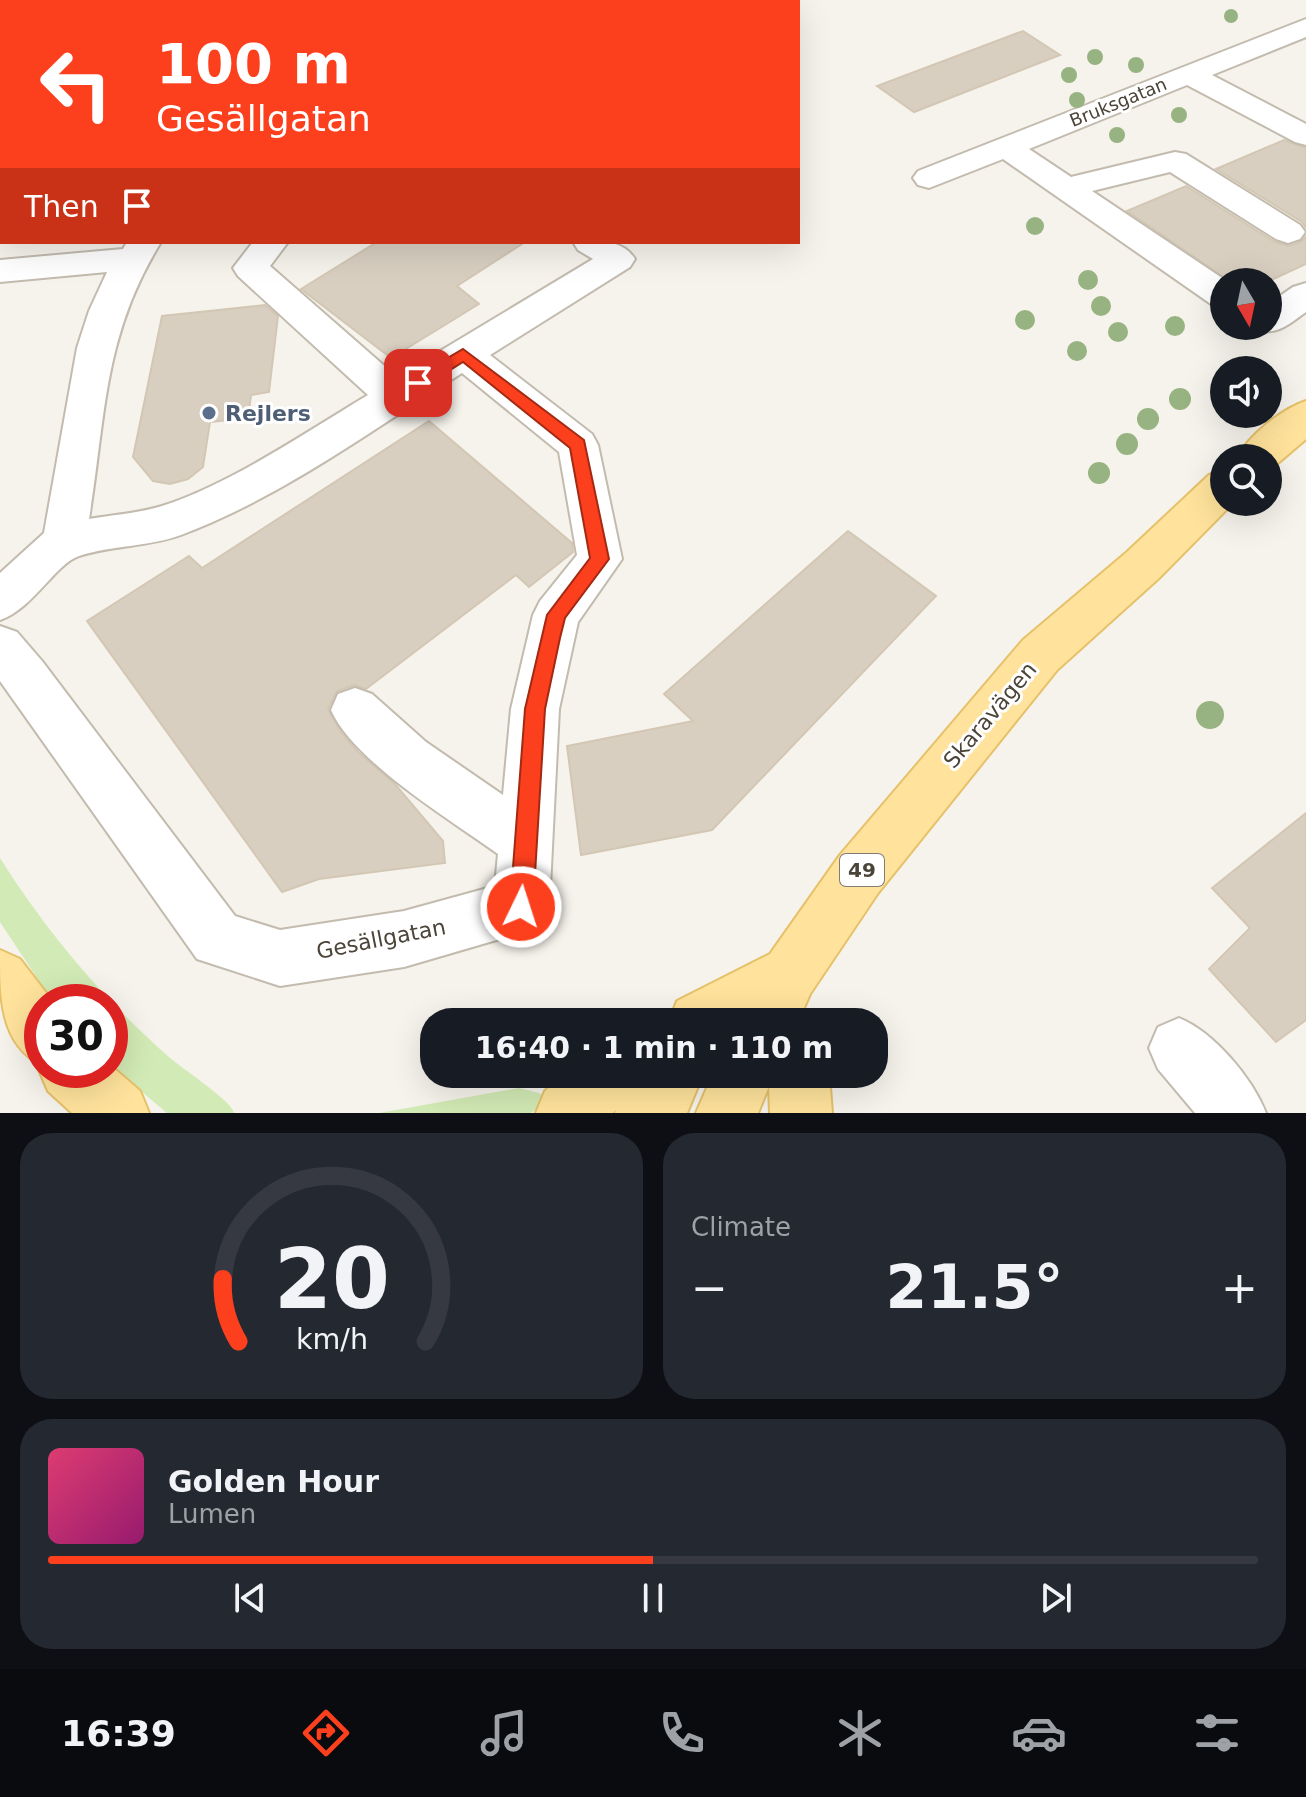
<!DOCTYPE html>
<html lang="en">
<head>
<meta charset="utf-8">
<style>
	:root { --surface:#171b24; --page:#242831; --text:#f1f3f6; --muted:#9ea1a6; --line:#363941; --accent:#fc3f1d }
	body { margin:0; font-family:"DejaVu Sans",sans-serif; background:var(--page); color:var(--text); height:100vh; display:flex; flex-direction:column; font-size:30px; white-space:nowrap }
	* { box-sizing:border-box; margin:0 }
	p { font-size:26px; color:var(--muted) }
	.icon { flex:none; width:44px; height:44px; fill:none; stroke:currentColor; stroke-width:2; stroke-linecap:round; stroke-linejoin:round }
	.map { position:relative; height:1113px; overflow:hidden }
	.drawer { display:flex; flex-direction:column; gap:20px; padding:20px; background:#0d0f14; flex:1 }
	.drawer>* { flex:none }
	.hud { position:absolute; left:0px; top:0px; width:800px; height:244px; box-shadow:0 8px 32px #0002; background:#fc3f1d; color:#fff; overflow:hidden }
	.needle { width:52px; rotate:171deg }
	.controls { position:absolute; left:1210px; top:268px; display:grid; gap:16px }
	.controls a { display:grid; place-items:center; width:72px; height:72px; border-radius:50%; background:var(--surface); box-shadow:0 8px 32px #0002; font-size:40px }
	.speed { position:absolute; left:24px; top:984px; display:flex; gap:16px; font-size:40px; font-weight:700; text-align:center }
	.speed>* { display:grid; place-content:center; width:104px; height:104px; border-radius:50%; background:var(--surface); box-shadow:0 8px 32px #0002; line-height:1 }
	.speed .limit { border:12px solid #d22; background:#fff; color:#111 }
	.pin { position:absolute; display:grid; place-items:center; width:68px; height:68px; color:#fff; margin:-34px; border-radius:16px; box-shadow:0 4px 12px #0006 }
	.me { position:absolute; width:88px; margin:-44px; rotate:4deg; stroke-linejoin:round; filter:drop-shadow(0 0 6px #0008) }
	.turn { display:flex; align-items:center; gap:28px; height:168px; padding:0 24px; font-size:36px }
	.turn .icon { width:104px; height:104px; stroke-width:2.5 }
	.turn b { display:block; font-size:56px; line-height:68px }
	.then { display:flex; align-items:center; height:76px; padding:0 24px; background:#0003; gap:16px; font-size:30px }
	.big { font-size:60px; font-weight:700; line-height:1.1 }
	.drawer .card { flex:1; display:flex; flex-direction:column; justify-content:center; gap:12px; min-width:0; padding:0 28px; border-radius:32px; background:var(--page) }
	.drawer .dial { align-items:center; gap:0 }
	.dial svg { height:208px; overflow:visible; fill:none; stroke:var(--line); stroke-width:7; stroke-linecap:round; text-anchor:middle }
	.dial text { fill:var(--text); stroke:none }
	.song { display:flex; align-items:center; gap:24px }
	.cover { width:96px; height:96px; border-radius:12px; background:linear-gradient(135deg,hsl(340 70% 55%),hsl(320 70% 35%)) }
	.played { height:8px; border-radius:4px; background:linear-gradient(90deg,var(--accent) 50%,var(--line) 50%) }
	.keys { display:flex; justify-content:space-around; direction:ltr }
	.heat { display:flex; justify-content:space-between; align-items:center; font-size:44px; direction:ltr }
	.drawer .tiles { flex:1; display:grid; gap:20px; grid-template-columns:1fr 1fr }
	.card:last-child { grid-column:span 2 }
	.trip { position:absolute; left:420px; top:1008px; width:468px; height:80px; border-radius:32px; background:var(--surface); box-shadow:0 8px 32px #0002; font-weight:700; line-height:80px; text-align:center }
	.tab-bar { display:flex; height:128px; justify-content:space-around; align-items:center; background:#090b0e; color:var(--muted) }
	.tab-bar .icon { width:56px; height:56px }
	.tab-bar .current { color:var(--accent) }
	.tab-bar b { font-size:36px; color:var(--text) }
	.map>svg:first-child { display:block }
</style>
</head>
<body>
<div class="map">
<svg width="1306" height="1113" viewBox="0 0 1306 1113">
	<rect width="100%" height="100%" fill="#f6f3ec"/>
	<!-- green -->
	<g fill="#d2eab5">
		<polygon points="0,0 287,0 290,2 2,2 0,39"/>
		<path d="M0,858C47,933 104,1000 170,1058C183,1069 233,1102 234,1113H167L110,1065V1002H53L0,922Z"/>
		<polygon points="519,1088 539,1093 548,1100 531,1113 379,1113"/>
	</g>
	<!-- building -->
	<g fill="#d8cfc1" stroke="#d3c7b4" stroke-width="2">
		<polygon points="1023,31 1060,55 914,112 877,86"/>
		<polygon points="1284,140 1306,148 1306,228 1302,222 1216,169"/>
		<polygon points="1186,186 1275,242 1289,246 1301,242 1306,236 1306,264 1267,282 1231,282 1127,211"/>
		<polygon points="377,242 525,242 457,286 479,304 391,358 301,289"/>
		<polygon points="265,305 278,316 269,392 251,395 248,418 210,422 203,467 188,479 170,484 153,481 133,457 162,316"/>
		<polygon points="429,421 572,543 573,552 529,587 516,575 366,689 354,685 337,691 328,709 341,732 358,752 394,783 443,841 445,863 319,879 282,892 87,621 189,556 202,568"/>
		<polygon points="848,531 936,596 712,830 581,855 567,746 693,721 664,694"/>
		<polygon points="1306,813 1306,1020 1276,1042 1209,969 1250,928 1212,888"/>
	</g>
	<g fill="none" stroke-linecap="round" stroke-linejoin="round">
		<!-- minor casing -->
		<g stroke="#c2bbae" stroke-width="4">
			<g id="minor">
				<polygon points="1306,19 1306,37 1212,75 1306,124 1306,145 1295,142 1187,85 1029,149 1071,177 1175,152 1186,154 1300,225 1305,232 1300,239 1288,243 1276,239 1170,172 1092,191 1228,282 1224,282 1224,308 1211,304 1003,159 929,188 918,185 913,178 918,171"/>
				<path d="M127,242H161C103,336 106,414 89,519C113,515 139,513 162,506C229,485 308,431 368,395L238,276L233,268L253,242H288L270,266L397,377L593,259L578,250L573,242C596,242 621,237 635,259L630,267L490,355L592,434L598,445L622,559L578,622L559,709L549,907L541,927L404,967L280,986L197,959L0,681V626L17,632L42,661L235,916L280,930L404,911L495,886L498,854C451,820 354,762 331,710L338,694L355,688L372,694L426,742L503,795L511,709L533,615L540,601L577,555L559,452L462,373C372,430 282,497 181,535C149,547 112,545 79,556C55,564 34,608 0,620V573L44,533L77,348L89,311L107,272L0,282V260L123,249Z"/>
				<path d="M1306,283V312C1289,324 1277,336 1255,330L1253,326H1268V304L1293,287Z"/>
				<path d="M1179,1018C1214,1032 1252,1078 1266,1113H1195L1158,1069L1149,1048L1158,1027Z"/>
			</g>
		</g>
		<!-- major casing -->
		<g stroke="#e6c16a" stroke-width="4">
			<g id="major">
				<path d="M1306,401V439L1271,469L1268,470V458H1237C1249,435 1282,409 1306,401Z"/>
				<polygon points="1224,470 1224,502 1234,502 1159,578 1057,670 878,893 810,994 798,1022 669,1022 677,1001 770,954 840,855 1023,640 1127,552 1209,475"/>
				<path d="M0,950L20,959L53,1002H42V1070H110V1065L140,1091L149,1113H72L48,1091L39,1070L41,1065C0,1043 0,999 0,950Z"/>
				<polygon points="565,1074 703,1074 687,1113 615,1113 616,1110 613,1113 536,1113 545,1091"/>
				<polygon points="713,1074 829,1074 832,1113 770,1113 769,1086 758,1113 696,1113"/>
			</g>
		</g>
		<!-- minor -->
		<use href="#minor" fill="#fff" fill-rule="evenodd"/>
		<!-- major -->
		<use href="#major" fill="#ffe39c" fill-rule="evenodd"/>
	</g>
	<!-- trees -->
	<g fill="#97b381">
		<circle cx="1231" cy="16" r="7"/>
		<circle cx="1095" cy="57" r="8"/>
		<circle cx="1136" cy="65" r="8"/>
		<circle cx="1069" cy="75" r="8"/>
		<circle cx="1077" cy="100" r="8"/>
		<circle cx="1179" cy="115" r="8"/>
		<circle cx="1117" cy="135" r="8"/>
		<circle cx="1035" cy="226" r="9"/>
		<circle cx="1088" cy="280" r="10"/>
		<circle cx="1101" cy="306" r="10"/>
		<circle cx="1025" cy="320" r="10"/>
		<circle cx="1175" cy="326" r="10"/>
		<circle cx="1118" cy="332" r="10"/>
		<circle cx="1077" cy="351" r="10"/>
		<circle cx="1180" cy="399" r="11"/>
		<circle cx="1148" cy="419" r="11"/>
		<circle cx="1127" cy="444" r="11"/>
		<circle cx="1099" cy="473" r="11"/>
		<circle cx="1210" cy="715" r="14"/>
	</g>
	<!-- route -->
	<polygon fill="#fc3f1d" stroke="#a42913" stroke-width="2" points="463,349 584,440 609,559 565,618 560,638 545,709 533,907 529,915 521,918 513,915 510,907 525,709 547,615 590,558 570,448 463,362 423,387 412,387 412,379"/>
	<!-- markers -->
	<circle fill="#5c6f8a" stroke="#fff" stroke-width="3" cx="209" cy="413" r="8"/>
	<g text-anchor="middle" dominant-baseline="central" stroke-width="6" stroke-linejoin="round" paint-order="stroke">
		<!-- far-street labels -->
		<g font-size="18" fill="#4b4439" stroke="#fff">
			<text transform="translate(1118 102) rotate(-22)">Bruksgatan</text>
		</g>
		<!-- shield labels -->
		<rect fill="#fff" stroke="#817c74" stroke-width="2" x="840" y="854" width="44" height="32" rx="6"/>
		<g font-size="20" font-weight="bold" fill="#4b4439">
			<text x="862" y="870">49</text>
		</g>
		<!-- service labels -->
		<g font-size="22" font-weight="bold" fill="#4e5e75" stroke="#fff" text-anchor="start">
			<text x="225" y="413">Rejlers</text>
		</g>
		<!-- street labels -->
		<g font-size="22" fill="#4b4439" stroke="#fff">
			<text transform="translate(990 715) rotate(-50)">Skaravägen</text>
			<text transform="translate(381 939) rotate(-11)">Gesällgatan</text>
		</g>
	</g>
</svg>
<div class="controls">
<a><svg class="needle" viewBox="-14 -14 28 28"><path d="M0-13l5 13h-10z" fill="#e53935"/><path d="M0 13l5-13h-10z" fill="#9ea1a6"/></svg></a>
<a><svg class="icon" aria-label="sound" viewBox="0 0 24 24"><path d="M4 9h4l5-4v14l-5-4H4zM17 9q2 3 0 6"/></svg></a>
<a><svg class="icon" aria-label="search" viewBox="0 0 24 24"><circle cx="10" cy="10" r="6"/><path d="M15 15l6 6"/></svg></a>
</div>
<div class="speed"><div class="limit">30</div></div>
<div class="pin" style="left:418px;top:383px;background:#d93025"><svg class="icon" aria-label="arrive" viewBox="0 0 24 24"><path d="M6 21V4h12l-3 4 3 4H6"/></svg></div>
<svg class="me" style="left:521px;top:907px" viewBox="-20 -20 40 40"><circle r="17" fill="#fc3f1d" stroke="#fff" stroke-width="3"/><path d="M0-11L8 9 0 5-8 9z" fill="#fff"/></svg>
<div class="trip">16:40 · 1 min · 110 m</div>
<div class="hud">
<div class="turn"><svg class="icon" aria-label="left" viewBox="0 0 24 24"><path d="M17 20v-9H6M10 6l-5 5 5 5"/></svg><div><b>100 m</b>Gesällgatan</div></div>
<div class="then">Then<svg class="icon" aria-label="arrive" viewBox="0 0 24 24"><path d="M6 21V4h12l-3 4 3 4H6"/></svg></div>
</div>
</div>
<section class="drawer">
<div class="tiles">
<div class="card dial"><svg viewBox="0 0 100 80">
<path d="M14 69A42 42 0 1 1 86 69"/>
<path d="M14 69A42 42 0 0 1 8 45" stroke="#fc3f1d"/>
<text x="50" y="56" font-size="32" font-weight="700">20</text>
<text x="50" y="72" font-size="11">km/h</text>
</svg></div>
<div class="card"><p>Climate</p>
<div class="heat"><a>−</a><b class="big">21.5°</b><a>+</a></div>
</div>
<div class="card">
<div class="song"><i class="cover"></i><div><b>Golden Hour</b><p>Lumen</p></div></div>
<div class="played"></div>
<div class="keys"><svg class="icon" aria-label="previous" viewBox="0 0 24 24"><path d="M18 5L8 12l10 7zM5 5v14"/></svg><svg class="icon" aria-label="pause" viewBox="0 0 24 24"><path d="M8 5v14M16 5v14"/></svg><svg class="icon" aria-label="next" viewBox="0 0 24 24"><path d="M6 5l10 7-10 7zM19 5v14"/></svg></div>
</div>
</div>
</section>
<nav class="tab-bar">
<b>16:39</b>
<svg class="icon current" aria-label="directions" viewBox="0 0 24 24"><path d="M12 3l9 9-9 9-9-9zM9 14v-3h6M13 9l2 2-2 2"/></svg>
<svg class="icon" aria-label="music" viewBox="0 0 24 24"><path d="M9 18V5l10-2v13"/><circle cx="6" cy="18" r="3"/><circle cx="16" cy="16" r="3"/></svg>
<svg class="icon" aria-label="phone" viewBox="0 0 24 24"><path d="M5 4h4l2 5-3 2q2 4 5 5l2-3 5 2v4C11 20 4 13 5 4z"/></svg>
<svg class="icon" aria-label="climate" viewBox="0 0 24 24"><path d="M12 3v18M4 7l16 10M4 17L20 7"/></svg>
<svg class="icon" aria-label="car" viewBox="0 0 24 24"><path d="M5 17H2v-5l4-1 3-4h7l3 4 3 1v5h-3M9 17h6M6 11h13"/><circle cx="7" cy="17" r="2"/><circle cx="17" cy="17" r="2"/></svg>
<svg class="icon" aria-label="filters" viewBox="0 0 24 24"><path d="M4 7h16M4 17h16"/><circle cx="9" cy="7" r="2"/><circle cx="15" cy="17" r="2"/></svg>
</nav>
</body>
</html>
